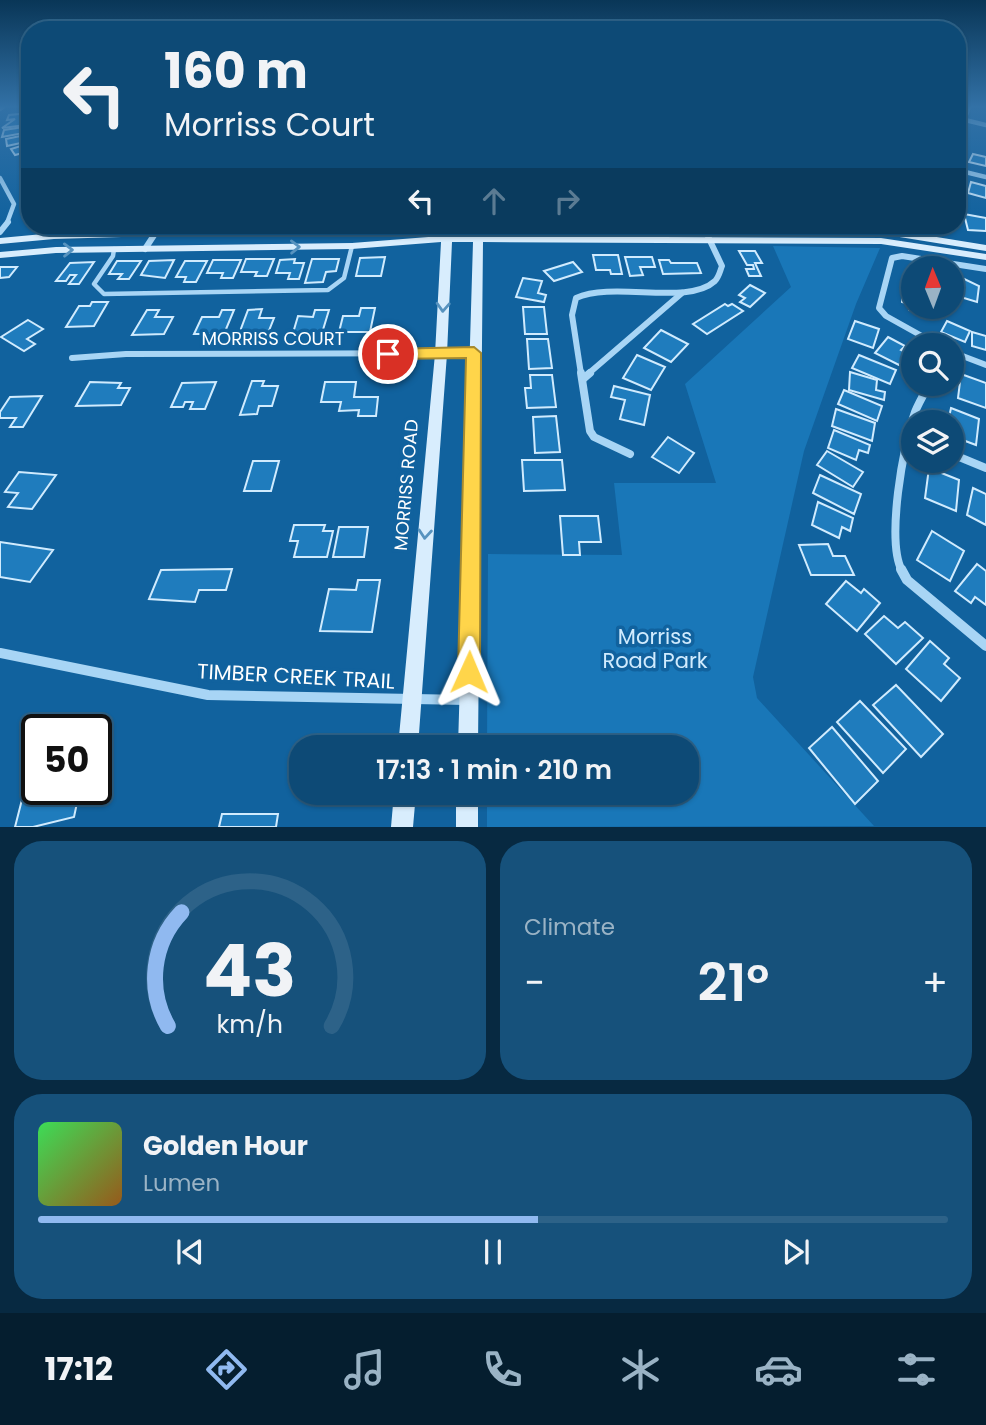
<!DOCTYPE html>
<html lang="en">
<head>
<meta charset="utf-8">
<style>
	:root { --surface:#0d4a76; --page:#16517b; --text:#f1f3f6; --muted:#9ab3c5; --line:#2d6288; --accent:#90b9f0 }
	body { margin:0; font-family:Poppins,sans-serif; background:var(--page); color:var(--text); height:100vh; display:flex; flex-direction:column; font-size:26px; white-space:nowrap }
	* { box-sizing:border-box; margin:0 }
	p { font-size:23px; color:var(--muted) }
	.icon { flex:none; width:38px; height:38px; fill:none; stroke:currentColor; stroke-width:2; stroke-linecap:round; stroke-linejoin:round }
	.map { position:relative; height:827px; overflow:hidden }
	.sheet { display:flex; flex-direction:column; gap:14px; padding:14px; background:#072941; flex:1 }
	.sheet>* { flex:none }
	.hud { position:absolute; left:21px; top:21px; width:945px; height:214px; border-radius:28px; box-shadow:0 2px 5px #0004,0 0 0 2px var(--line); background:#0d4a76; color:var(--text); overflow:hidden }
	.needle { width:46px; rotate:359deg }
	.fabs { position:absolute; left:901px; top:256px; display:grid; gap:14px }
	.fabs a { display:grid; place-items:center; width:63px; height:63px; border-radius:50%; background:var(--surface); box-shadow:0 2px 5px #0004,0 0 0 2px var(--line); font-size:35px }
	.speed { position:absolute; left:21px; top:714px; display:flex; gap:14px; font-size:35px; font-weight:700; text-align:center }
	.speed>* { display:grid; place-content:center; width:91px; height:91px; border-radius:50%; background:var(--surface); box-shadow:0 2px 5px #0004,0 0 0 2px var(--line); line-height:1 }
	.speed .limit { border:4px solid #111; border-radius:10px; background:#fff; color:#111 }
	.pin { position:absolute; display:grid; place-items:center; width:60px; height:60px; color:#fff; margin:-30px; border:4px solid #fff; border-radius:50%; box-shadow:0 2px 7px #0007 }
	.me { position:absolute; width:77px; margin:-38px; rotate:1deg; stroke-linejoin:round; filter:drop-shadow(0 0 5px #0008) }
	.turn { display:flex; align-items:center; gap:24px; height:147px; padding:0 28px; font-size:32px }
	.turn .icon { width:91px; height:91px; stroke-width:2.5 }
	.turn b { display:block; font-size:49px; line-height:60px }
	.lanes { display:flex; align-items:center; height:66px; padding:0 28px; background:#0003; justify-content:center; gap:35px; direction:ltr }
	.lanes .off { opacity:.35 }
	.big { font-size:52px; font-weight:600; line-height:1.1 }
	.sheet .card { flex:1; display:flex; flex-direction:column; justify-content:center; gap:10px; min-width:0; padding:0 24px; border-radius:28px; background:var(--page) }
	.sheet .dial { align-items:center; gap:0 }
	.dial svg { height:182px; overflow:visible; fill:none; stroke:var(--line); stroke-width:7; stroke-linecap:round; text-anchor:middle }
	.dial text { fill:var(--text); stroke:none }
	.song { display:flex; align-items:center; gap:21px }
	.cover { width:84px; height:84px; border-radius:10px; background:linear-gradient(135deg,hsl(130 70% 55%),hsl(30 70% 35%)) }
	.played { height:7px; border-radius:4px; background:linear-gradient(90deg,var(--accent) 55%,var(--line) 55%) }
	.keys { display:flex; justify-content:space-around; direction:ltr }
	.heat { display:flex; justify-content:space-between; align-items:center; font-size:38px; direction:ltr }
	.sheet .tiles { flex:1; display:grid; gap:14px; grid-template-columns:1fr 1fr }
	.card:last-child { grid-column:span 2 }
	.trip { position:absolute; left:289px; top:735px; width:410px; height:70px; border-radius:28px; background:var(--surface); box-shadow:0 2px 5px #0004,0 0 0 2px var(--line); font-weight:600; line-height:70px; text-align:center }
	.dock { display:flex; height:112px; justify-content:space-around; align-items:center; background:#051e2f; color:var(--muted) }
	.dock .icon { width:49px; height:49px }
	.dock .on { color:var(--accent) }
	.dock b { font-size:32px; color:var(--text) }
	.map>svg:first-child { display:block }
</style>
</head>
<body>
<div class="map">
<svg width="986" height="827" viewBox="0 0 986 827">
	<rect width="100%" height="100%" fill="#11629e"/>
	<!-- green -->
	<polygon fill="#1977b8" points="773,246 880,248 856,304 804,451 753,677 757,698 874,826 487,827 487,793 686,793 686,747 487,747 488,554 622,555 614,483 716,483 685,384 791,287"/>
	<!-- building -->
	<g fill="#1f7cbd" stroke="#d0ebfe" stroke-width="2">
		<polygon points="30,113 26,125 2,128 15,119 7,120 9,115"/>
		<polygon points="30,126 29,132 2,137 4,130"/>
		<polygon points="30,134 30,141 7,146 6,139"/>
		<polygon points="30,143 30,151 15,155 11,149"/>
		<polygon points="973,154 986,157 986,166 969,162"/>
		<polygon points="971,182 986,186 986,198 968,193"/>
		<polygon points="964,214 986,218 986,231 968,230"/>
		<polygon points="739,251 755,251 762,263 755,263 761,276 749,276 746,269 754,269 753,265 747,265"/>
		<polygon points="593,255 618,255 622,274 611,274 610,270 596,270"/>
		<polygon points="385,257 381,276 356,276 360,258"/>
		<polygon points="625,257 652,257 655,267 640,267 643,275 630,276"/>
		<polygon points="246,259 274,259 267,276 255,276 257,272 241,272"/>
		<polygon points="295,259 294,263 304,263 299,279 288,279 290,273 276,273 280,260"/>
		<polygon points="312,259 339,259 336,271 326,272 323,282 305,283"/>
		<polygon points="174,260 165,278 141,275 149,261"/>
		<polygon points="213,260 241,260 233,278 221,278 223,273 207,273"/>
		<polygon points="659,260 669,260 671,263 697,263 701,273 663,274"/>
		<polygon points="117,261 141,261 129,279 118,279 122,274 109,274"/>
		<polygon points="185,261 207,261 196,282 184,282 186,277 176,277"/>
		<polygon points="94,262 79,284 69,284 76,275 70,275 66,281 56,281 70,263"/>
		<polygon points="573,262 582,272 554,281 544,271"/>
		<polygon points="0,267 17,267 9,277 0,278"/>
		<polygon points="958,276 979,286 977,302 954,295"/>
		<polygon points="523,278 542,281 538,293 546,295 544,302 516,297"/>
		<polygon points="750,285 765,293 750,307 740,302 745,298 739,295"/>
		<polygon points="902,296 914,298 914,306 937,306 937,317 909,310 909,304 902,302"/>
		<polygon points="92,302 108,302 94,326 66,327 79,306 90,306"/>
		<polygon points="725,304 728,306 732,304 743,311 707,334 693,324"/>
		<polygon points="523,307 544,307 547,334 525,334"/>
		<polygon points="361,308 375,308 370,332 339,332 343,316 359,316"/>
		<polygon points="262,309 259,318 274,318 268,333 239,334 248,310"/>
		<polygon points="147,310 159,310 155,317 173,317 164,334 132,335"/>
		<polygon points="222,310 234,310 224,334 194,334 202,317 219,317"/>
		<polygon points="315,310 329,310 322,333 293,333 298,316 313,317"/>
		<polygon points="28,320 43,329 27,339 35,344 24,351 1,337"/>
		<polygon points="855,321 879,329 873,348 848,339"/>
		<polygon points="947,321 970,331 965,342 941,332"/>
		<polygon points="661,330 688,344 671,362 644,348"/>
		<polygon points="972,332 986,336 986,350 972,346"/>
		<polygon points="888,337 905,346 901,350 909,354 899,365 875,353"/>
		<polygon points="527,339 548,339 552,368 529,369"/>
		<polygon points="637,355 665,367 651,390 623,378"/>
		<polygon points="859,355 896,370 890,384 852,368"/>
		<polygon points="850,372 877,380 876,390 885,392 884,400 849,390"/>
		<polygon points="961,374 986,383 986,408 958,398"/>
		<polygon points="530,375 552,375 556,407 527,408 525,388 531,388"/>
		<polygon points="252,381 264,381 262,386 278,386 272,406 259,406 257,414 240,415"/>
		<polygon points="90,382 121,383 118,388 130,388 121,405 76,406"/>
		<polygon points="216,382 205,409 190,409 193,402 185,402 183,407 171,407 182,383"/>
		<polygon points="325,382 356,382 354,397 378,397 376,416 358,416 359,410 339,411 341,402 321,402"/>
		<polygon points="614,386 650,395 644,425 620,419 625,400 611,397"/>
		<polygon points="844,390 882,406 877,421 838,404"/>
		<polygon points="42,396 23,427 10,427 16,418 0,418 0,412 10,397"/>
		<polygon points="951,408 979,419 976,445 952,436 952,422 948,422"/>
		<polygon points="836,409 875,423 872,441 832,426"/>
		<polygon points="556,416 560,452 535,453 533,417"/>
		<polygon points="834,430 870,445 868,453 859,450 856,460 828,448"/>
		<polygon points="668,437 694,453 679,473 652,457"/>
		<polygon points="827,451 863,472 853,487 817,465"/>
		<polygon points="522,460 562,460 565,490 524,491"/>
		<polygon points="253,461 279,461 271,491 244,491"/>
		<polygon points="929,468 959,480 956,511 925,498"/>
		<polygon points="19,472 56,475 32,509 8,507 18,493 5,492"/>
		<polygon points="820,475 861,494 854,514 813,493"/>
		<polygon points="973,488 986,494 986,525 967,515"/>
		<polygon points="818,502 853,518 850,531 842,527 839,538 812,525"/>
		<polygon points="560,516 598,516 601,542 579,542 580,555 563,555"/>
		<polygon points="294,525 325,525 323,531 333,531 327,557 294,557 298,541 290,541"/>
		<polygon points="339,527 368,527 364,557 333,557"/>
		<polygon points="932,531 964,551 950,581 917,560"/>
		<polygon points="0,542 53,550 30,582 0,577"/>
		<polygon points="828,544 833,556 845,556 854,575 811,575 799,545"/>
		<polygon points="977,564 986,571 986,605 975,597 971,603 955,591"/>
		<polygon points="232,569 226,590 199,590 195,602 149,599 161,570"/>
		<polygon points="358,580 380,580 372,632 320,631 329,589 356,590"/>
		<polygon points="846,581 861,593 864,589 880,603 857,631 826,604"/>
		<polygon points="884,616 898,628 905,622 923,638 896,664 865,634"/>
		<polygon points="930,641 949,658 944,664 960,678 941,701 906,669"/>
		<polygon points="896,685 943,734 921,757 873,705"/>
		<polygon points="860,701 906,749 883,773 837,722"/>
		<polygon points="832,727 878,781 855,804 809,748"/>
		<polygon points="37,774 37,789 80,789 74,817 33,827 15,827 28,776"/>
		<polygon points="222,814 278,814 276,827 219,827"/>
	</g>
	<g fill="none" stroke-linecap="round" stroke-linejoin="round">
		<!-- service -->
		<polyline stroke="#a8d5f5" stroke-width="4.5" points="114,249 113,256 94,284 104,294 328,290 344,278 352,246"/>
		<!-- minor-far3 -->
		<g stroke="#a8d5f5" stroke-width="4.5">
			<polyline points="0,109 3,107"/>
			<polyline points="957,118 986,125"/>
			<polyline points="964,120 969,107"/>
			<polyline points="957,170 986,177"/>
			<polyline points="0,178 14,204 7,223"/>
		</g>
		<!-- minor-far2 -->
		<g stroke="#a8d5f5" stroke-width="6">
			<polyline points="0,232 8,222"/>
			<polyline points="145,249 160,226"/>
			<polyline points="938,345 886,316 879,308 892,258 902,256 986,269"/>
			<polyline points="952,352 986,365"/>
			<polyline points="72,358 126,354 474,353"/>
			<path d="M581,374L572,315L576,298C614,281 688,306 715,281C719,277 720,271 722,266L703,226"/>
			<polyline points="588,374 682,293"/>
		</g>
		<!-- minor-far1 -->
		<g stroke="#a8d5f5" stroke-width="8">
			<polyline points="581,373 590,431 594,437 630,454"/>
			<polyline points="583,379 590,373"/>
			<polyline points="952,454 986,468"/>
			<path d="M902,571C886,541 903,445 915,412C919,402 925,392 930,383"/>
		</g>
		<!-- minor -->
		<g stroke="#a8d5f5" stroke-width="10">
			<polyline points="901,569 907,580 986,646"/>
			<polyline points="0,653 208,695 467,700"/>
		</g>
		<!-- secondary -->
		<g fill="#d8edfd" fill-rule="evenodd">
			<polygon points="299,226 400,226 395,229 54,239 0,244 0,238 54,233"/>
			<polygon points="442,226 452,226 452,236 473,236 473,231 458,228 457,226 838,226 881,228 986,245 986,251 881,234 821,231 483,233 483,236 881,238 986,254 986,260 881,244 483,242 478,747 458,747 473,242 452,242 447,354 418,747 398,747 435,354 441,242 352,249 56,253 0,258 0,252 56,247 352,243 441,236"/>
			<polygon points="394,793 416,793 413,827 391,827"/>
			<rect x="456" y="793" width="22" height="34"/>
		</g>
	</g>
	<!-- one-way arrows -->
	<defs><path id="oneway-chevron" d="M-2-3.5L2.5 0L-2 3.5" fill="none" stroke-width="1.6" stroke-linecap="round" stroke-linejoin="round" transform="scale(1.75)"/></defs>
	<g stroke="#5793bf">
		<use href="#oneway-chevron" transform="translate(295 247) rotate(-1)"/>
		<use href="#oneway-chevron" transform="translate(68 250) rotate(-1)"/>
		<use href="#oneway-chevron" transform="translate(443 307) rotate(93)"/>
		<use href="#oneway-chevron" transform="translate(425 534) rotate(95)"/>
	</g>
	<!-- sky -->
	<linearGradient id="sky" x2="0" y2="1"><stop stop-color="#093657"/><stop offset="0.48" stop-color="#3271a6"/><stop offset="1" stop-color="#3271a6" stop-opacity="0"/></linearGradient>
	<rect width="986" height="222" fill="url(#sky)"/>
	<!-- route -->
	<polygon fill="#ffd54a" stroke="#a68a30" stroke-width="2" points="474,347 481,353 480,672 477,680 469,683 461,680 458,672 466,358 388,359 381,354 388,349"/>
	<g text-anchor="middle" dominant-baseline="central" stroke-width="7" stroke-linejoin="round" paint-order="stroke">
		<!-- street labels -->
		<g font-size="18" fill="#fff" stroke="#11629e">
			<text x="273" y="338">MORRISS COURT</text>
			<text transform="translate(406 485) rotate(-85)">MORRISS ROAD</text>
		</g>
		<!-- near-park labels -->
		<g font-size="21" fill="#d0ebfe" stroke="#11629e">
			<text x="655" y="636">Morriss<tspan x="655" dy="24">Road Park</tspan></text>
		</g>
		<!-- near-street labels -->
		<g font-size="21" fill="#fff" stroke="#11629e">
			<text transform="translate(296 676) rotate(3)">TIMBER CREEK TRAIL</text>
		</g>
	</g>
</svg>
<div class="fabs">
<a><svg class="needle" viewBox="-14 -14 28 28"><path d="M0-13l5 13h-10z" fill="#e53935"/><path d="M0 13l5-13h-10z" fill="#9ab3c5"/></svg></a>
<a><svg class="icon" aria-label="search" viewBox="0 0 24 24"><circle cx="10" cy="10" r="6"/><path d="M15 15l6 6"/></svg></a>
<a><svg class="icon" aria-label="layers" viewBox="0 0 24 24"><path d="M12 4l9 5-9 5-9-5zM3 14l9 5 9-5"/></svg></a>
</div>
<div class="speed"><div class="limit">50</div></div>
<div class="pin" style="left:388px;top:354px;background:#d93025"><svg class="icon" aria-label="arrive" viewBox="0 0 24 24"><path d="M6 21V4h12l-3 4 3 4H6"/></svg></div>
<svg class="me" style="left:469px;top:672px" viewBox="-20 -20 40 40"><path d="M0-17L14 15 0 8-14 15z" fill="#ffd54a" stroke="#fff" stroke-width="4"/></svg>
<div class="trip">17:13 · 1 min · 210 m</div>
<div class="hud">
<div class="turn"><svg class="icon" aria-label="left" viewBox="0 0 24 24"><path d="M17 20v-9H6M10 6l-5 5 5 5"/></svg><div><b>160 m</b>Morriss Court</div></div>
<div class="lanes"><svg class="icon" aria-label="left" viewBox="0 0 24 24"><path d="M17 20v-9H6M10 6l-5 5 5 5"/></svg><svg class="icon off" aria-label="ahead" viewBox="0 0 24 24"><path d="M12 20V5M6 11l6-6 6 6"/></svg><svg class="icon off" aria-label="right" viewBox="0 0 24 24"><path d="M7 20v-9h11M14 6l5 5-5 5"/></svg></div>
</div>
</div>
<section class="sheet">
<div class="tiles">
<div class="card dial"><svg viewBox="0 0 100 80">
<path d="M14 69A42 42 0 1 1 86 69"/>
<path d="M14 69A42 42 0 0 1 20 19" stroke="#90b9f0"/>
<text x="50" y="56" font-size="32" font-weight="700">43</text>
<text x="50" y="72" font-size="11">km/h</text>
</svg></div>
<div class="card"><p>Climate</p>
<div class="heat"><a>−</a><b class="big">21°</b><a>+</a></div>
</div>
<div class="card">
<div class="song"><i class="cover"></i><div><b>Golden Hour</b><p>Lumen</p></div></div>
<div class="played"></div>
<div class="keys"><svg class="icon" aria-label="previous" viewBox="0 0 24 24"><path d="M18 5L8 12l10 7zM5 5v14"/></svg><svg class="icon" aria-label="pause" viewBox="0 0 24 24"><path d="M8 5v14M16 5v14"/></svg><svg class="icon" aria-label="next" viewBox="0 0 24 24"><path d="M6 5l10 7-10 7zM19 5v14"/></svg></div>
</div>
</div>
</section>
<nav class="dock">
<b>17:12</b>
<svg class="icon on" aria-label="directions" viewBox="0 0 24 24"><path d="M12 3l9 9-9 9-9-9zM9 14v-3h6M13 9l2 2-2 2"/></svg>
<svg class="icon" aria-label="music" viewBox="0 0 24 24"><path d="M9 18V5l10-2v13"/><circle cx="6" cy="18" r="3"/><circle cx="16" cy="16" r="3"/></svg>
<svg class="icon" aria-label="phone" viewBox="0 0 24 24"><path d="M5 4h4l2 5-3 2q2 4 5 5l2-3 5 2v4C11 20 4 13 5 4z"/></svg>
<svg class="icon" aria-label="climate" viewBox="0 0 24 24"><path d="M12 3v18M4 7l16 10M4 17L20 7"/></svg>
<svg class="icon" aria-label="car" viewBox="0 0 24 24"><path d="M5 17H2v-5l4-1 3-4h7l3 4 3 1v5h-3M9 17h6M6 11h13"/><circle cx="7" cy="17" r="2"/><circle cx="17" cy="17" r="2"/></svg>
<svg class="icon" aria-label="filters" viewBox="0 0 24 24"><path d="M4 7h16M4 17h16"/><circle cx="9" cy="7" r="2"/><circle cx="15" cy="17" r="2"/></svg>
</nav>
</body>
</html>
